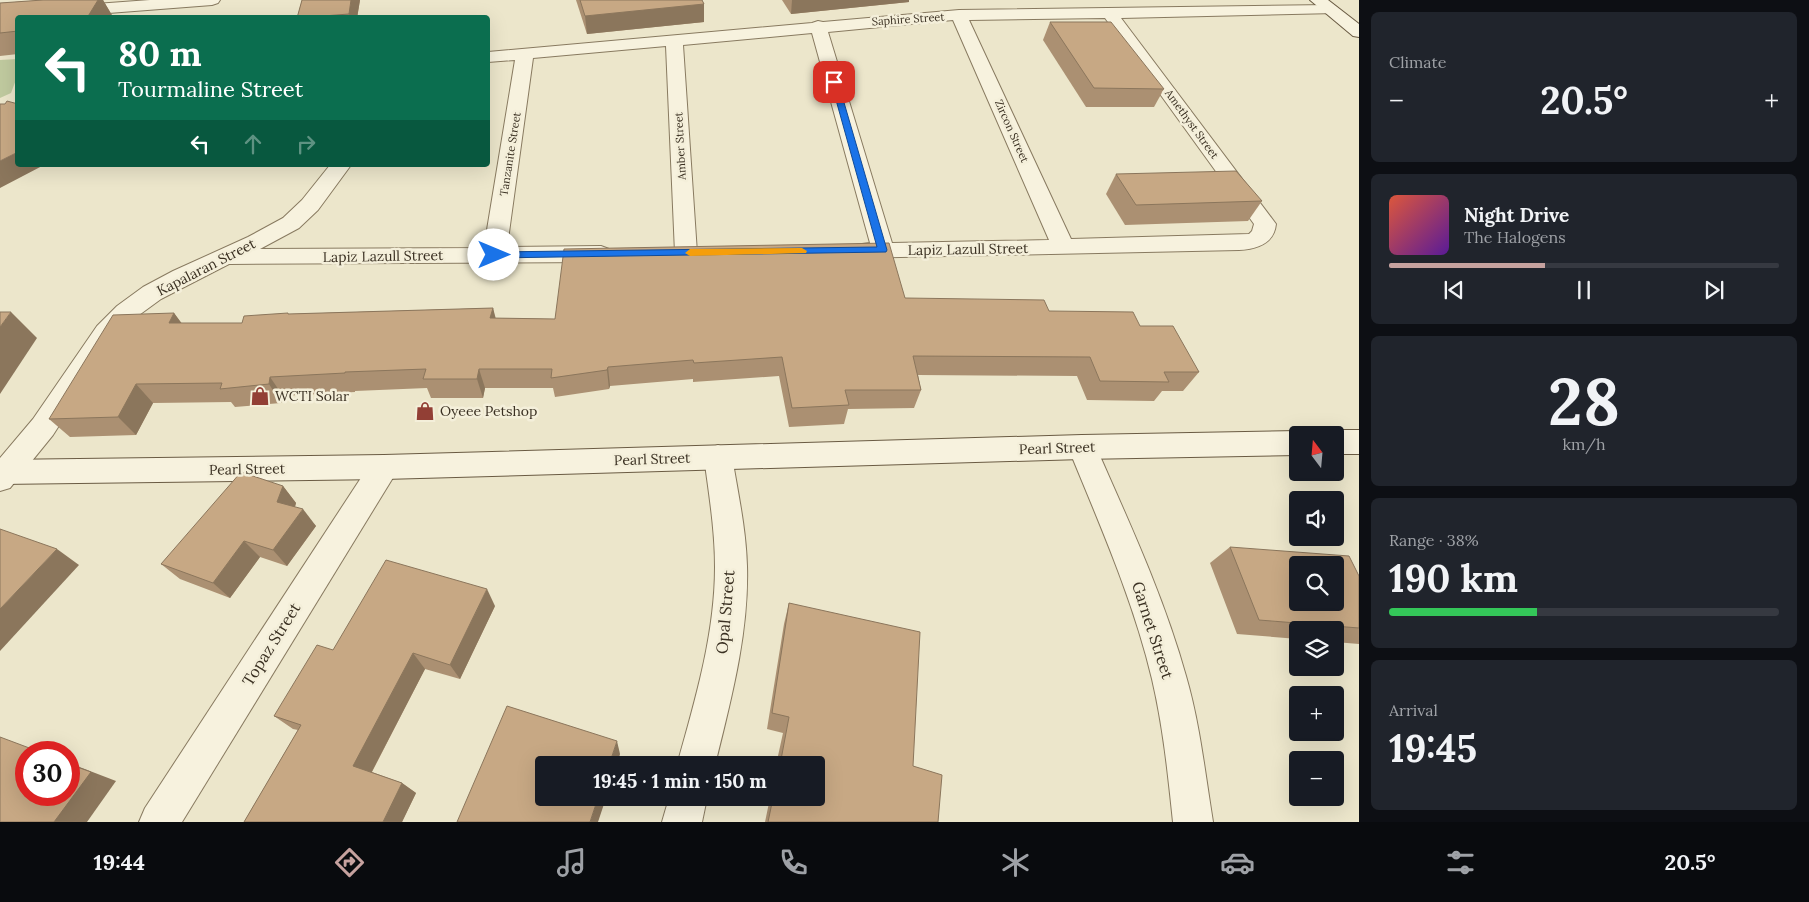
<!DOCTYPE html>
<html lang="en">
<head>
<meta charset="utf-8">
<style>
	:root { --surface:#171b24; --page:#20242c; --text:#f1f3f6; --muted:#9ea1a6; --line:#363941; --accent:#c6a29f }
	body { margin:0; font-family:Lora,serif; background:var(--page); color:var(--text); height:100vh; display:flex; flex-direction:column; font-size:19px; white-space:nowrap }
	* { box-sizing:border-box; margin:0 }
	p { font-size:16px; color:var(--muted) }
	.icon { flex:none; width:28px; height:28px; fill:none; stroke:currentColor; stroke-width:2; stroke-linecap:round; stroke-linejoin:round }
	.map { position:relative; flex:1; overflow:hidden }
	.details { display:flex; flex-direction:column; gap:12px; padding:12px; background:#0d0f14; width:450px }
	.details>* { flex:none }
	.banner { position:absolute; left:15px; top:15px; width:475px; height:152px; border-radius:5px; box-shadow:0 5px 20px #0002; background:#0b6e4f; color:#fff; overflow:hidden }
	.needle { width:32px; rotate:344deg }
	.controls { position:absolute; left:1289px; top:426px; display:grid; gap:10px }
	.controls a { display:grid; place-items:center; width:55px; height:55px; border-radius:5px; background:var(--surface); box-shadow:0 5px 20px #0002; font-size:25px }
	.speed { position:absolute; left:15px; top:741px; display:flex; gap:10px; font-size:25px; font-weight:700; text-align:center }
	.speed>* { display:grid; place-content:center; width:65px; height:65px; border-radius:50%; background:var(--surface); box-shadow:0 5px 20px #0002; line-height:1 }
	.speed .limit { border:8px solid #d22; background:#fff; color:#111 }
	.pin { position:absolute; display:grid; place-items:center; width:42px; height:42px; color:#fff; margin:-21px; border-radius:10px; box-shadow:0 2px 8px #0006 }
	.me { position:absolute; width:55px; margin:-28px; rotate:90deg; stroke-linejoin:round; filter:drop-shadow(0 0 4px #0008) }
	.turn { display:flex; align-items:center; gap:18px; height:105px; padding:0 20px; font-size:22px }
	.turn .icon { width:65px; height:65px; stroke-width:2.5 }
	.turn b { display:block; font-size:35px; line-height:42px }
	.lanes { display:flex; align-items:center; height:48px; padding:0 20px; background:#0003; justify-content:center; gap:25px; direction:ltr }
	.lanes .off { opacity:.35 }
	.big { font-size:38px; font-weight:700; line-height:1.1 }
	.details .tile { flex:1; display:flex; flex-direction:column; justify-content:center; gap:8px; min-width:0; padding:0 18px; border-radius:8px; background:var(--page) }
	.details .dial { align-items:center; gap:0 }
	.dial b { font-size:65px; line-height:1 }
	.song { display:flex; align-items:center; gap:15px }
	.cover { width:60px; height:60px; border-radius:8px; background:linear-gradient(135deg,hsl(10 70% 55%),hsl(270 70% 35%)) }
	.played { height:5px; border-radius:2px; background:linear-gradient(90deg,var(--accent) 40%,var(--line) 40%) }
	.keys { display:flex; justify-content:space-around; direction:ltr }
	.heat { display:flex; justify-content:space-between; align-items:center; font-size:28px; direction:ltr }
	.charge { height:8px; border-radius:4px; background:linear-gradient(90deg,#34c759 38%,var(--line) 0) }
	.trip { position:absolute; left:535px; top:756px; width:290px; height:50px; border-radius:5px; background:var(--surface); box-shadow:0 5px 20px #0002; font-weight:700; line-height:50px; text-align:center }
	.tabs { display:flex; height:80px; justify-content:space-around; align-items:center; background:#090b0e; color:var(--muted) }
	.tabs .icon { width:35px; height:35px }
	.tabs .current { color:var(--accent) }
	.tabs b { font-size:22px; color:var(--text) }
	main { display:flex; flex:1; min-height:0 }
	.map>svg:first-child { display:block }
</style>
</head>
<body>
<main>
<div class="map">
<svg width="1359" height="822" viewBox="0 0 1359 822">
	<rect width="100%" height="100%" fill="#ece6cb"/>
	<!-- green -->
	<polygon fill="#c0ca9f" points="17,59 17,77 11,93 0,98 0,60"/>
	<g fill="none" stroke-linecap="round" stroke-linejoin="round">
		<!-- street casing -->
		<g stroke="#887a60" stroke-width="2">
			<g id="street">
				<polygon points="150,0 220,0 218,3 212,5 44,18 18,18 18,19 0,21 0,11"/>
				<path d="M1330,5L1336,7L1338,10L1336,13L1121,18L1276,224C1274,244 1257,249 1239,250L854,258L846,256L843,251L846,246L870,243L812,33L683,45L697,253L694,258L686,261L678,258L675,253L666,46L533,58L507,247L601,246L609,249L612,254L609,259L601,262L229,264L161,299L135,318L115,338L53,435L10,488L0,491V458L33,419L97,326L117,306L143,287L173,271L248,237L283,218L302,200L330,165H351L318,210L299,228L260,249L484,248L515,60L488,62V52L812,23L818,21L823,22L959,10ZM1105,18L1254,224L1252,231L1249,234L1071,239L969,20ZM953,20L1049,240L892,243L828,32Z"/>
				<path d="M1082,435L1092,439L1096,447C1129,522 1164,597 1186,676C1200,724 1205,773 1213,822H1173C1168,774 1163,726 1152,679C1133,599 1099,523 1068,447L1072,439Z"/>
				<path d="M718,445L728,449L732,457C738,493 746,529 747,566C749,633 731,700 715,765H677C695,701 715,634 715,567C715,530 709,494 704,457L708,449Z"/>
				<polygon points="384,455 394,458 399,467 394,476 182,822 139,822 145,808 374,458"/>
				<polygon points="669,798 707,798 702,822 662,822"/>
			</g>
		</g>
		<!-- secondary casing -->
		<g stroke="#6a5b43" stroke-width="2">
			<g id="secondary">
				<polygon points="1310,0 1328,0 1359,24 1359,37 1353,36"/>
				<polygon points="1335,430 1359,430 1359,454 1335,454 1335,435 1324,435"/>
				<polygon points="1298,431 1308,435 1298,435 1298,455 1082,459 384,479 0,484 0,460 384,455 1082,435"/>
			</g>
		</g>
		<!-- street -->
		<use href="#street" fill="#f7f2de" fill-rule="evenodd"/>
		<!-- secondary -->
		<use href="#secondary" fill="#f7f2de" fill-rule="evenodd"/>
	</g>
	<!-- wall -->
	<g fill="#ab9072">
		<polygon points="43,0 103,0 113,17 18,18 18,54 0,56 0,3"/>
		<polygon points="302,0 360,0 357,18 297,18"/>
		<polygon points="576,0 702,0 704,4 704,22 587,34"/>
		<polygon points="782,0 909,0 909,2 791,14"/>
		<polygon points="1050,22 1164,89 1154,107 1086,107 1043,40"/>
		<polygon points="1116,174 1262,201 1248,221 1125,225 1106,194"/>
		<polygon points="905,298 1049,311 1140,326 1199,372 1183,391 1162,391 1154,401 1087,400 1077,376 918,375 921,390 914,408 848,409 844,424 789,427 779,376 693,382 693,379 610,386 609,389 555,397 553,388 485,388 483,398 431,398 427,388 355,391 355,392 283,396 281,403 235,407 231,402 153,403 136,435 70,437 49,419 174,313 181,323 242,323 289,314 493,308 495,318 555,319"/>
		<polygon points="283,486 296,503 295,507 316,526 287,566 260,557 230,598 180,579 161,564"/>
		<polygon points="1230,547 1359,576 1359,644 1335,642 1335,630 1298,630 1298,639 1237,634 1210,563"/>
		<polygon points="789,603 913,766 938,822 765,822 770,798 816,798 816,765 776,765 783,733 767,729 784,624"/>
		<polygon points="495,606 460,679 425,669 372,772 402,783 416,793 402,822 244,822 298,730 293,729 274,716"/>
	</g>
	<!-- shaded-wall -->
	<g fill="#8b765c">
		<polygon points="98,0 103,0 113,17 113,18 87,18"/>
		<polygon points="351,0 360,0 357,18 350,18 349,14"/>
		<polygon points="792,0 909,0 909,2 791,14"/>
		<polygon points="704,4 704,22 587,34 585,16"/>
		<polygon points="18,152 18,165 44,165 0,188 0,161"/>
		<polygon points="493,308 498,327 490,318"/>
		<polygon points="11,312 37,338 0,394 0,327"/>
		<polygon points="174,313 189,333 169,323"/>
		<polygon points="608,367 610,386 609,389 607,370"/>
		<polygon points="479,369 485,388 483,398 477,379"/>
		<polygon points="270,377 283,396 281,403 269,384"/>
		<polygon points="136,384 153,403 136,435 118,417"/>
		<polygon points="283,486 296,503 291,519 277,502"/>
		<polygon points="303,509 316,526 287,566 273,550"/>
		<polygon points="244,541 260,557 230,598 213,583"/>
		<polygon points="57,549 79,565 0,651 0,609"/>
		<polygon points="487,589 495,606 460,679 450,665"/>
		<polygon points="413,653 425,669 369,777 353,766"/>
		<polygon points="617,741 620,754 617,765 609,765"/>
		<polygon points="69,763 116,781 87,822 54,822"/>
		<polygon points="402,783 416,793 402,822 383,822"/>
		<polygon points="598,798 606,798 598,822 590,822"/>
	</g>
	<!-- building -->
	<g fill="#c7a884" stroke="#8b765c" fill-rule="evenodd">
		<polygon points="43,0 98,0 87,18 18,18 18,31 0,33 0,3"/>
		<polygon points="302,0 351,0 349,14 297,18"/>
		<polygon points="580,0 702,0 704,4 585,16"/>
		<polygon points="1050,22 1111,22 1164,89 1094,88"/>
		<polygon points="7,101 18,104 18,152 0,161 0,104 5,104"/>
		<polygon points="1236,171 1262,201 1136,205 1116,174"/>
		<polygon points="889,243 905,298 1044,300 1049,311 1133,312 1140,326 1173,326 1199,372 1164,372 1169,382 1100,381 1090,357 913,356 921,390 845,390 849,405 792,408 782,357 694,363 693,360 608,367 607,370 551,378 552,369 479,369 477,379 423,379 426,369 345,372 345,373 270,377 269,384 220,389 222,383 136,384 118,417 49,419 113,315 174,313 169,323 242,323 244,316 288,313 288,314 493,308 490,318 555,319 564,249"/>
		<polygon points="0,312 11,312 0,327"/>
		<polygon points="241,472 283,486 277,502 303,509 273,550 244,541 213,583 161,564"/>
		<polygon points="0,529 57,549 0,609"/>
		<path d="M1230,547L1349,556L1359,576V628L1259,620ZM1298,565H1335V602H1298Z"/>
		<polygon points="386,560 487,589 450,665 413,653 353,766 402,783 383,822 244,822 301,725 274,716 317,645 333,650"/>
		<polygon points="789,603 920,632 913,766 942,775 938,822 768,822 773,798 816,798 816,765 780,765 789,717 772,713"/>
		<polygon points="507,706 617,741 609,765 544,765 544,798 598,798 590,822 457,822"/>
		<polygon points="0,737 40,752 26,752 26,795 69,795 69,764 91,772 54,822 0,822"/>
	</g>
	<!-- route -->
	<polygon fill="#1a73e8" stroke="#114b97" points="834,80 838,82 887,250 886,252 494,258 489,255 494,252 877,247 831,82"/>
	<!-- slow -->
	<polygon fill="#f59e0b" points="802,248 807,251 806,253 690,256 685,253 690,249"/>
	<!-- icons -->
	<defs>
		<g id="shop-bare" transform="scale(1.5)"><path d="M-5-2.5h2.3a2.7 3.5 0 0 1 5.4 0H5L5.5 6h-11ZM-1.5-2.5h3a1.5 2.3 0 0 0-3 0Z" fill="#923f35" stroke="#f4efda" stroke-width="2.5" paint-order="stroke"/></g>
	</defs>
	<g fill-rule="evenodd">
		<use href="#shop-bare" x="260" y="396"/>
		<use href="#shop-bare" x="425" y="411"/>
	</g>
	<g text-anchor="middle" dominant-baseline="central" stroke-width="5" stroke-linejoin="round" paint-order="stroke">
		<!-- far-street labels -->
		<g font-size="11" fill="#3a3022" stroke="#f4efda">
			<text transform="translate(908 19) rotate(-4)">Saphire Street</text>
			<text transform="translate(1192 124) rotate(54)">Amethyst Street</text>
			<text transform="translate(1012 131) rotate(66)">Zircon Street</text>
			<text transform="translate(680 146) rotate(-93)">Amber Street</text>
			<text transform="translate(510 154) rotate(-81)">Tanzanite Street</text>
		</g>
		<!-- street labels -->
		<g font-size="14" fill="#3a3022" stroke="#f4efda">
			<text transform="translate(968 249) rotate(-1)">Lapiz Lazull Street</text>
			<text transform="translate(383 256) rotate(-1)">Lapiz Lazull Street</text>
			<text transform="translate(206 267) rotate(-27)">Kapalaran Street</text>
			<text transform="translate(1057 448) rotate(-2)">Pearl Street</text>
			<text transform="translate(652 459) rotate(-2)">Pearl Street</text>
			<text transform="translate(247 469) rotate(-1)">Pearl Street</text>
		</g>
		<!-- poi labels -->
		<g font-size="14" fill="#3a3022" stroke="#f4efda" text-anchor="start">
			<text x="275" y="396">WCTI Solar</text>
			<text x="440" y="411">Oyeee Petshop</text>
		</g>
		<!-- near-street labels -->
		<g font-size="16" fill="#3a3022" stroke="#f4efda">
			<text transform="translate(725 612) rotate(-85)">Opal Street</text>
			<text transform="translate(1153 630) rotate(72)">Garnet Street</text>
			<text transform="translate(271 644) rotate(-58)">Topaz Street</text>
		</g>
	</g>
</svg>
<div class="controls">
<a><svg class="needle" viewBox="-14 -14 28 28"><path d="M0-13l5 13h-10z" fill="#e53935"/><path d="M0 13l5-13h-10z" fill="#9ea1a6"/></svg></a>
<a><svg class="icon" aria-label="sound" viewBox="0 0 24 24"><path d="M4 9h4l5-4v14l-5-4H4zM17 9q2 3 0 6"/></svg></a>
<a><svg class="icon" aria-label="search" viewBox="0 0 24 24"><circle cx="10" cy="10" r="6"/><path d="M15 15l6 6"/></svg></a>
<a><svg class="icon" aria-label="layers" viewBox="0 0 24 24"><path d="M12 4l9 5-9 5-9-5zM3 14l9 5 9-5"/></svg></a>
<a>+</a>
<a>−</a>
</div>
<div class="speed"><div class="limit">30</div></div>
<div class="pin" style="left:834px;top:82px;background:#d93025"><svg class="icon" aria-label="arrive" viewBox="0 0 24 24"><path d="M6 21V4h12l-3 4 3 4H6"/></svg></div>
<svg class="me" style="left:494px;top:255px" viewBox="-20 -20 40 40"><circle r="19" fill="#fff"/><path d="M0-13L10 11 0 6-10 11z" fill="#1a73e8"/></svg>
<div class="trip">19:45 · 1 min · 150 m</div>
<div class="banner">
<div class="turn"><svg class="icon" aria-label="left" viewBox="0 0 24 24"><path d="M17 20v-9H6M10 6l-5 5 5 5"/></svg><div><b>80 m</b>Tourmaline Street</div></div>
<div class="lanes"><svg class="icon" aria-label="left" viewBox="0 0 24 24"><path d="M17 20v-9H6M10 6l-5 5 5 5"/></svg><svg class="icon off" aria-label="ahead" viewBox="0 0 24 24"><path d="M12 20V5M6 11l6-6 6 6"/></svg><svg class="icon off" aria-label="right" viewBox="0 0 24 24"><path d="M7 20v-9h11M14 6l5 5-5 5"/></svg></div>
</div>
</div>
<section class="details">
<div class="tile"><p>Climate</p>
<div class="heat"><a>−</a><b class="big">20.5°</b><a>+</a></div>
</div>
<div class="tile">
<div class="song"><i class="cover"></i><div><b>Night Drive</b><p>The Halogens</p></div></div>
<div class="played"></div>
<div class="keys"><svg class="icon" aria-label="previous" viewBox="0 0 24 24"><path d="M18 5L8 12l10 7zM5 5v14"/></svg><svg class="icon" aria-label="pause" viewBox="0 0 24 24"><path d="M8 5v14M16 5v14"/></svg><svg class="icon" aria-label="next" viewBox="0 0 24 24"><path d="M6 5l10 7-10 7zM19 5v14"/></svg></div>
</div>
<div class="tile dial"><b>28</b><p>km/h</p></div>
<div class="tile"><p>Range · 38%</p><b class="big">190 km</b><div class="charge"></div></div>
<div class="tile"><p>Arrival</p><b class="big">19:45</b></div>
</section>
</main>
<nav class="tabs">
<b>19:44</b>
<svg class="icon current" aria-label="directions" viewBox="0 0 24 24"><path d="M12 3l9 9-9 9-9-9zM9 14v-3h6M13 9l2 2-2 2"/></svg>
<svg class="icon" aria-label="music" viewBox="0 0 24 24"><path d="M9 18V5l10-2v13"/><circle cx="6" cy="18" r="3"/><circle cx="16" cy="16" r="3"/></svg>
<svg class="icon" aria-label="phone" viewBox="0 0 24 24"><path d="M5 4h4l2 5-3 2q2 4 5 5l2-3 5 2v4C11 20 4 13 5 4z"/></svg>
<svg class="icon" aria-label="climate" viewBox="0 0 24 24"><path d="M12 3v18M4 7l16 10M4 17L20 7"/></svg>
<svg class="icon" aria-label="car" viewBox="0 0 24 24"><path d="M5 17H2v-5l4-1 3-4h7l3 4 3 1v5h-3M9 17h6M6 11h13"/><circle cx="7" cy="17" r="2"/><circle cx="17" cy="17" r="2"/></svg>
<svg class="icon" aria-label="filters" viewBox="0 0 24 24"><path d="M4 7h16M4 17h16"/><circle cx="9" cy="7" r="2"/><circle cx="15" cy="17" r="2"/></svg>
<b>20.5°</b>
</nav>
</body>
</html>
